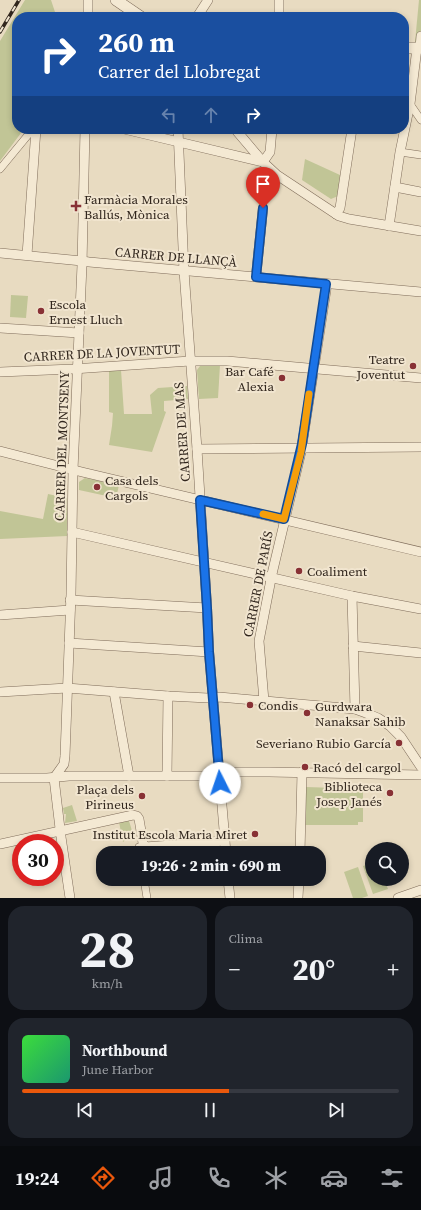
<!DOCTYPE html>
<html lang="es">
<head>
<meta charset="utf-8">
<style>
	:root { --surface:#171b24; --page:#20242c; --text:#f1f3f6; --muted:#9ea1a6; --line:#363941; --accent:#ea580c }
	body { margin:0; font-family:"Source Serif 4",serif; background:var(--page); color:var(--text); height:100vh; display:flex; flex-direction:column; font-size:15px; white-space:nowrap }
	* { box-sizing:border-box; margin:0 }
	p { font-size:13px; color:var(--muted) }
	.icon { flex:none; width:22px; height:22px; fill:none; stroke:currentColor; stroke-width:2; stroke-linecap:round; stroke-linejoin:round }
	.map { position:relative; height:898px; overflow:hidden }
	.details { display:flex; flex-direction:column; gap:8px; padding:8px; background:#0d0f14; flex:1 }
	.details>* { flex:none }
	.hud { position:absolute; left:12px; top:12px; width:397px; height:122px; border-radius:16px; box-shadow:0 2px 6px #0003; background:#1a4fa0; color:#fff; overflow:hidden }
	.tools { position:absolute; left:365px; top:842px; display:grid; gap:8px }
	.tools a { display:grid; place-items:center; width:44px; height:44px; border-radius:50%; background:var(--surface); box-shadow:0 2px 6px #0003; font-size:20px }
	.speed { position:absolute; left:12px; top:834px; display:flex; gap:8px; font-size:20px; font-weight:700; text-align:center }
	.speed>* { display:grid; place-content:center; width:52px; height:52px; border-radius:50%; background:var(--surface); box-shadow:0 2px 6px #0003; line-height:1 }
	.speed .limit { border:6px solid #d22; background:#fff; color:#111 }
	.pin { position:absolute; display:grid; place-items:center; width:34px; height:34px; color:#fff; margin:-41px -17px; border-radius:50% 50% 50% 0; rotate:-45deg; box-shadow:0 0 4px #0007 }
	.pin .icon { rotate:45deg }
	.me { position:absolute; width:44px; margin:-22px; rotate:356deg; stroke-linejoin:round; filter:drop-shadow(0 0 3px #0008) }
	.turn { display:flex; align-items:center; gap:14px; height:84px; padding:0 20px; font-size:18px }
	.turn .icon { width:52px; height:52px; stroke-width:2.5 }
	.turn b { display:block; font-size:28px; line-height:34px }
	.lanes { display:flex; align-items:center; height:38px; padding:0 20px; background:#0003; justify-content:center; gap:20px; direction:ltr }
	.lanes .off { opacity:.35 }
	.big { font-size:30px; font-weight:800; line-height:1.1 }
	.details .card { flex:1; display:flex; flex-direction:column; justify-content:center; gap:6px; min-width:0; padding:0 14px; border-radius:16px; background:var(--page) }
	.details .dial { align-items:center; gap:0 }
	.dial b { font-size:52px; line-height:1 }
	.song { display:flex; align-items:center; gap:12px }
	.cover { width:48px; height:48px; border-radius:6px; background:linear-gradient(135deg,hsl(120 70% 55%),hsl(160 70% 35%)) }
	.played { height:4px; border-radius:2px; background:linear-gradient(90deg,var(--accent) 55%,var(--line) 55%) }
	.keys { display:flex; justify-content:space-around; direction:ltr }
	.heat { display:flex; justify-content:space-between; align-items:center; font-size:22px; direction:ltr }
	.details .tiles { flex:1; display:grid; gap:8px; grid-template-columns:1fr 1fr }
	.card:last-child { grid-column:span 2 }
	.trip { position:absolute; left:96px; top:846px; width:230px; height:40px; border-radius:16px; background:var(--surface); box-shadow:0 2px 6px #0003; font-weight:800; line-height:40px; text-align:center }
	.tabs { display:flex; height:64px; justify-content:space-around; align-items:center; background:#090b0e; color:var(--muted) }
	.tabs .icon { width:28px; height:28px }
	.tabs .on { color:var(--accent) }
	.tabs b { font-size:18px; color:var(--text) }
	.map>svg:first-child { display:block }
</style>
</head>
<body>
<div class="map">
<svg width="421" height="898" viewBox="0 0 421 898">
	<rect width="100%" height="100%" fill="#e8dbc1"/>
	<!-- green -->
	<g fill="#c1c596">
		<polygon points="25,0 51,0 55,12 55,17 17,17 17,129 24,129 0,161 0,41"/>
		<polygon points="419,0 421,0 421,43 415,42"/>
		<polygon points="305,159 340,175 338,196 331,199 302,180"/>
		<polygon points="11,295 28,296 26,318 10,317"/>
		<polygon points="220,365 218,398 199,399 197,370 200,366"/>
		<polygon points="121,370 124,414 152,414 150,395 158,388 187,386 188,399 164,401 164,411 166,412 152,452 109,445 112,426 113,413 109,412 109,371"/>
		<polygon points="85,478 119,485 116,498 79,490 79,482"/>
		<polygon points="48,494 67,498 67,536 0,539 0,511 43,519"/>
		<polygon points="337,785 363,786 363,822 358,822 358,825 305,825 306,787 336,788"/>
		<polygon points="72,805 77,821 65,823 66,814 64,814 63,808"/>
		<polygon points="129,821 133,834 123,842 119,822"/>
		<polygon points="372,863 372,879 384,879 388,889 373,894 363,866"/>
		<polygon points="358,867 368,896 362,898 353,898 344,872"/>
	</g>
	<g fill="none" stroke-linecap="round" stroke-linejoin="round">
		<!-- pedestrian casing -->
		<g stroke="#7f6c5a" stroke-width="8">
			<g id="pedestrian">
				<polyline points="410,104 421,120"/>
				<polyline points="400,152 421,155"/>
				<polyline points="0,169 33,129"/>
				<polyline points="140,853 139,847 145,847"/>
				<polyline points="144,879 147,898"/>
			</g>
		</g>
		<!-- minor casing -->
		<g stroke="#7f6c5a" stroke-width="10">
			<g id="minor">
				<polyline points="279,0 279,17"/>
				<polyline points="88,17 88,0"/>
				<polyline points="197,17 208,0"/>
				<polyline points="420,48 421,36"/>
				<polyline points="124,129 263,162 270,152 272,129"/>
				<polyline points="178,129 184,271 197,449 207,608 209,652 226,853"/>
				<polyline points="235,129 263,162 277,175 339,216 349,219 421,231"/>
				<polyline points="395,187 421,192"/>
				<polyline points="336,214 340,208 352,129"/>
				<polyline points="389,226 400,152 410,104 417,48"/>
				<polyline points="0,253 82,261 89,262 421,292"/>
				<polyline points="27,255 36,129"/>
				<polyline points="256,277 263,208"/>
				<polyline points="0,328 79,333"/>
				<polyline points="0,372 73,369 190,361 227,361 421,378"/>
				<polyline points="197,449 421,447"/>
				<polyline points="0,451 82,472 421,552"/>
				<polyline points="72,532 352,596 421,609"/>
				<polyline points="352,596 355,709"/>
				<polyline points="70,600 207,608"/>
				<polyline points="0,615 70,610"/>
				<polyline points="69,643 209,652"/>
				<polyline points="353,646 421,653"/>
				<polyline points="0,692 67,688 168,696 208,698 219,697 355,709 366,713 378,718 390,726 401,737 421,767"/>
				<polyline points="114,692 129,776"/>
				<polyline points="264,701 259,641 272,574 301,452 327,284"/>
				<polyline points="167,776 168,696"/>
				<polyline points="0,778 47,778 69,776 211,776 230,772 269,772 421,775"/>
				<polyline points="0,844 133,815 137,816 139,819 143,843 145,847 225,841"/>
				<polyline points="300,853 302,772"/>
				<polyline points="228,879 230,898"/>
				<polyline points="70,898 61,837 54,778 64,764 65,756 71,594 73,470 82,265 85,129"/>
				<polyline points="298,898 299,879"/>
				<polyline points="398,898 421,890"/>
			</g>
		</g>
		<!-- tertiary casing -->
		<g stroke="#7f6c5a" stroke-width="12">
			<g id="tertiary">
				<polyline points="116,0 141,17"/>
				<polyline points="404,48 421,48"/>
			</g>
		</g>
		<!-- pedestrian -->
		<use href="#pedestrian" stroke="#f4e9d3" stroke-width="7"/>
		<!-- minor -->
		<use href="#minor" stroke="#f4e9d3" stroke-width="9"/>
		<!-- tertiary -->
		<use href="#tertiary" stroke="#f4e9d3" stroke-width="11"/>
		<!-- rail casing -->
		<g stroke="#31261d" stroke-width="3.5">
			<polyline id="rail" points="0,32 19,0"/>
		</g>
		<!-- rail -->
		<use href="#rail" stroke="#f1e5cf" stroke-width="2" stroke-dasharray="6" stroke-linecap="butt"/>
	</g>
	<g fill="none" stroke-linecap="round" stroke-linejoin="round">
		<!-- route casing -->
		<g stroke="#114b97" stroke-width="10">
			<polyline id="route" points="220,783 209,652 207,608 200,500 284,519 302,444 326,284 256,277 263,208"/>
		</g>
		<!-- route -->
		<use href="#route" stroke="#1a73e8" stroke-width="7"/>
		<!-- slow -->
		<polyline stroke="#f59e0b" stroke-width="7" points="263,514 284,519 301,452 309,394"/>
	</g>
	<!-- markers -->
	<g fill="#883135" stroke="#f1e5cf" stroke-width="1.5">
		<path d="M74 200h4v4h4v4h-4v4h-4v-4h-4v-4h4z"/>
		<circle cx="41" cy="311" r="4"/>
		<circle cx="413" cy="366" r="4"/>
		<circle cx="282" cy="378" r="4"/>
		<circle cx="97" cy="487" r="4"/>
		<circle cx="299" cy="571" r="4"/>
		<circle cx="250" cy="705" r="4"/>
		<circle cx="307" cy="713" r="4"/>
		<circle cx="399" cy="743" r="4"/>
		<circle cx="305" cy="767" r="4"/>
		<circle cx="390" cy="793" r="4"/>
		<circle cx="142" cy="796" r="4"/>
		<circle cx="255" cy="834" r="4"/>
	</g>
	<g text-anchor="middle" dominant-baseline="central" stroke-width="4" stroke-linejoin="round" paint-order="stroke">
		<!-- poi labels -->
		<g font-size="13" fill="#31261d" stroke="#f1e5cf" text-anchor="start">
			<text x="84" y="199">Farmàcia Morales<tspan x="84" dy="15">Ballús, Mònica</tspan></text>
			<text x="49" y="304">Escola<tspan x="49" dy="15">Ernest Lluch</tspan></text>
			<text x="405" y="359" text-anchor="end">Teatre<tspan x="405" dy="15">Joventut</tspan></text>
			<text x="274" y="371" text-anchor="end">Bar Café<tspan x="274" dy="15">Alexia</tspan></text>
			<text x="105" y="480">Casa dels<tspan x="105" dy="15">Cargols</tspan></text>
			<text x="307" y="571">Coaliment</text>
			<text x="258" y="705">Condis</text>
			<text x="315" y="706">Gurdwara<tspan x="315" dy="15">Nanaksar Sahib</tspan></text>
			<text x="391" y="743" text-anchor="end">Severiano Rubio García</text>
			<text x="313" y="767">Racó del cargol</text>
			<text x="382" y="786" text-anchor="end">Biblioteca<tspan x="382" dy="15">Josep Janés</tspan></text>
			<text x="134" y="789" text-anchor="end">Plaça dels<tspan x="134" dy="15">Pirineus</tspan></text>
			<text x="247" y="834" text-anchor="end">Institut Escola Maria Miret</text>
		</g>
		<!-- street labels -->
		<g font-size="13" fill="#31261d" stroke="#f1e5cf">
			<text transform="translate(176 257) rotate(5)">CARRER DE LLANÇÀ</text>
			<text transform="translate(102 353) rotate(-3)">CARRER DE LA JOVENTUT</text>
			<text transform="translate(182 432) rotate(-94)">CARRER DE MAS</text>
			<text transform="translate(62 446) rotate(-88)">CARRER DEL MONTSENY</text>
			<text transform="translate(258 584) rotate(-79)">CARRER DE PARÍS</text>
		</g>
	</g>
</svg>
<div class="tools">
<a><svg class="icon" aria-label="search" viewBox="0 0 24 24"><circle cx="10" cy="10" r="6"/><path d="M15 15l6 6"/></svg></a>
</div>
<div class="speed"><div class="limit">30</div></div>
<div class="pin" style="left:263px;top:208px;background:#d93025"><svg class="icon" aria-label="arrive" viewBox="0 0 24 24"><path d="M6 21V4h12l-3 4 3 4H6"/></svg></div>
<svg class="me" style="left:220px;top:783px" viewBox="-20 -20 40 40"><circle r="19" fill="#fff"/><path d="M0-13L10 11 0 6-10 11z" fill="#1a73e8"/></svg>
<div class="trip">19:26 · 2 min · 690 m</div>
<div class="hud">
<div class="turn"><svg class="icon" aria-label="right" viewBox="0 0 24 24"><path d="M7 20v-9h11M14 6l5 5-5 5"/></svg><div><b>260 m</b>Carrer del Llobregat</div></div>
<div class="lanes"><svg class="icon off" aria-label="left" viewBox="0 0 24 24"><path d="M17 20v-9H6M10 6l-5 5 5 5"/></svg><svg class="icon off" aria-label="ahead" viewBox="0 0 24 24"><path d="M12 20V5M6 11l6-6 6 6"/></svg><svg class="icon" aria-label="right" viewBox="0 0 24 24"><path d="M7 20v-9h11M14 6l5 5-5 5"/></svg></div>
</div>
</div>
<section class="details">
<div class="tiles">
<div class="card dial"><b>28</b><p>km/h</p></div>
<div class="card"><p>Clima</p>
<div class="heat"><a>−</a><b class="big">20°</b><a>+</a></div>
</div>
<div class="card">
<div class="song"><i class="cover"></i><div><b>Northbound</b><p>June Harbor</p></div></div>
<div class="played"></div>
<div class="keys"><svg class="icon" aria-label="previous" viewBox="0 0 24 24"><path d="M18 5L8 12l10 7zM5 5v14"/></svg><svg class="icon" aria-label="pause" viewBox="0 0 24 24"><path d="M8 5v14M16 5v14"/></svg><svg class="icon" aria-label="next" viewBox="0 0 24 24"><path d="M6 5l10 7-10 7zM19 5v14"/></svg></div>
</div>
</div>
</section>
<nav class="tabs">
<b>19:24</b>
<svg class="icon on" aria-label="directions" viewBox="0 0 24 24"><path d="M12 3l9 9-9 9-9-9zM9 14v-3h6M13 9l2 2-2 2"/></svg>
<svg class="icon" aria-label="music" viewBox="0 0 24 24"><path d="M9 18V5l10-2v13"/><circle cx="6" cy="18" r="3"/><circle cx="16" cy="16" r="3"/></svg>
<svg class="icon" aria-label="phone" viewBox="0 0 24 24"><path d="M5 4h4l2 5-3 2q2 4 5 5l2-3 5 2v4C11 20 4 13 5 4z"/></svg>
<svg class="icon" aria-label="climate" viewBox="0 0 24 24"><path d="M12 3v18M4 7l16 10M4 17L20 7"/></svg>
<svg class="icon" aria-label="car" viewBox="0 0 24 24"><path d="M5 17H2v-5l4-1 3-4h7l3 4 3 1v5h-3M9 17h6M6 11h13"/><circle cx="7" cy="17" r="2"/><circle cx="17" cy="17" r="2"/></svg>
<svg class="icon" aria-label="filters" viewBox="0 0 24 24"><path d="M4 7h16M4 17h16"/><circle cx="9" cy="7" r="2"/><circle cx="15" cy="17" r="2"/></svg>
</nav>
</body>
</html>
